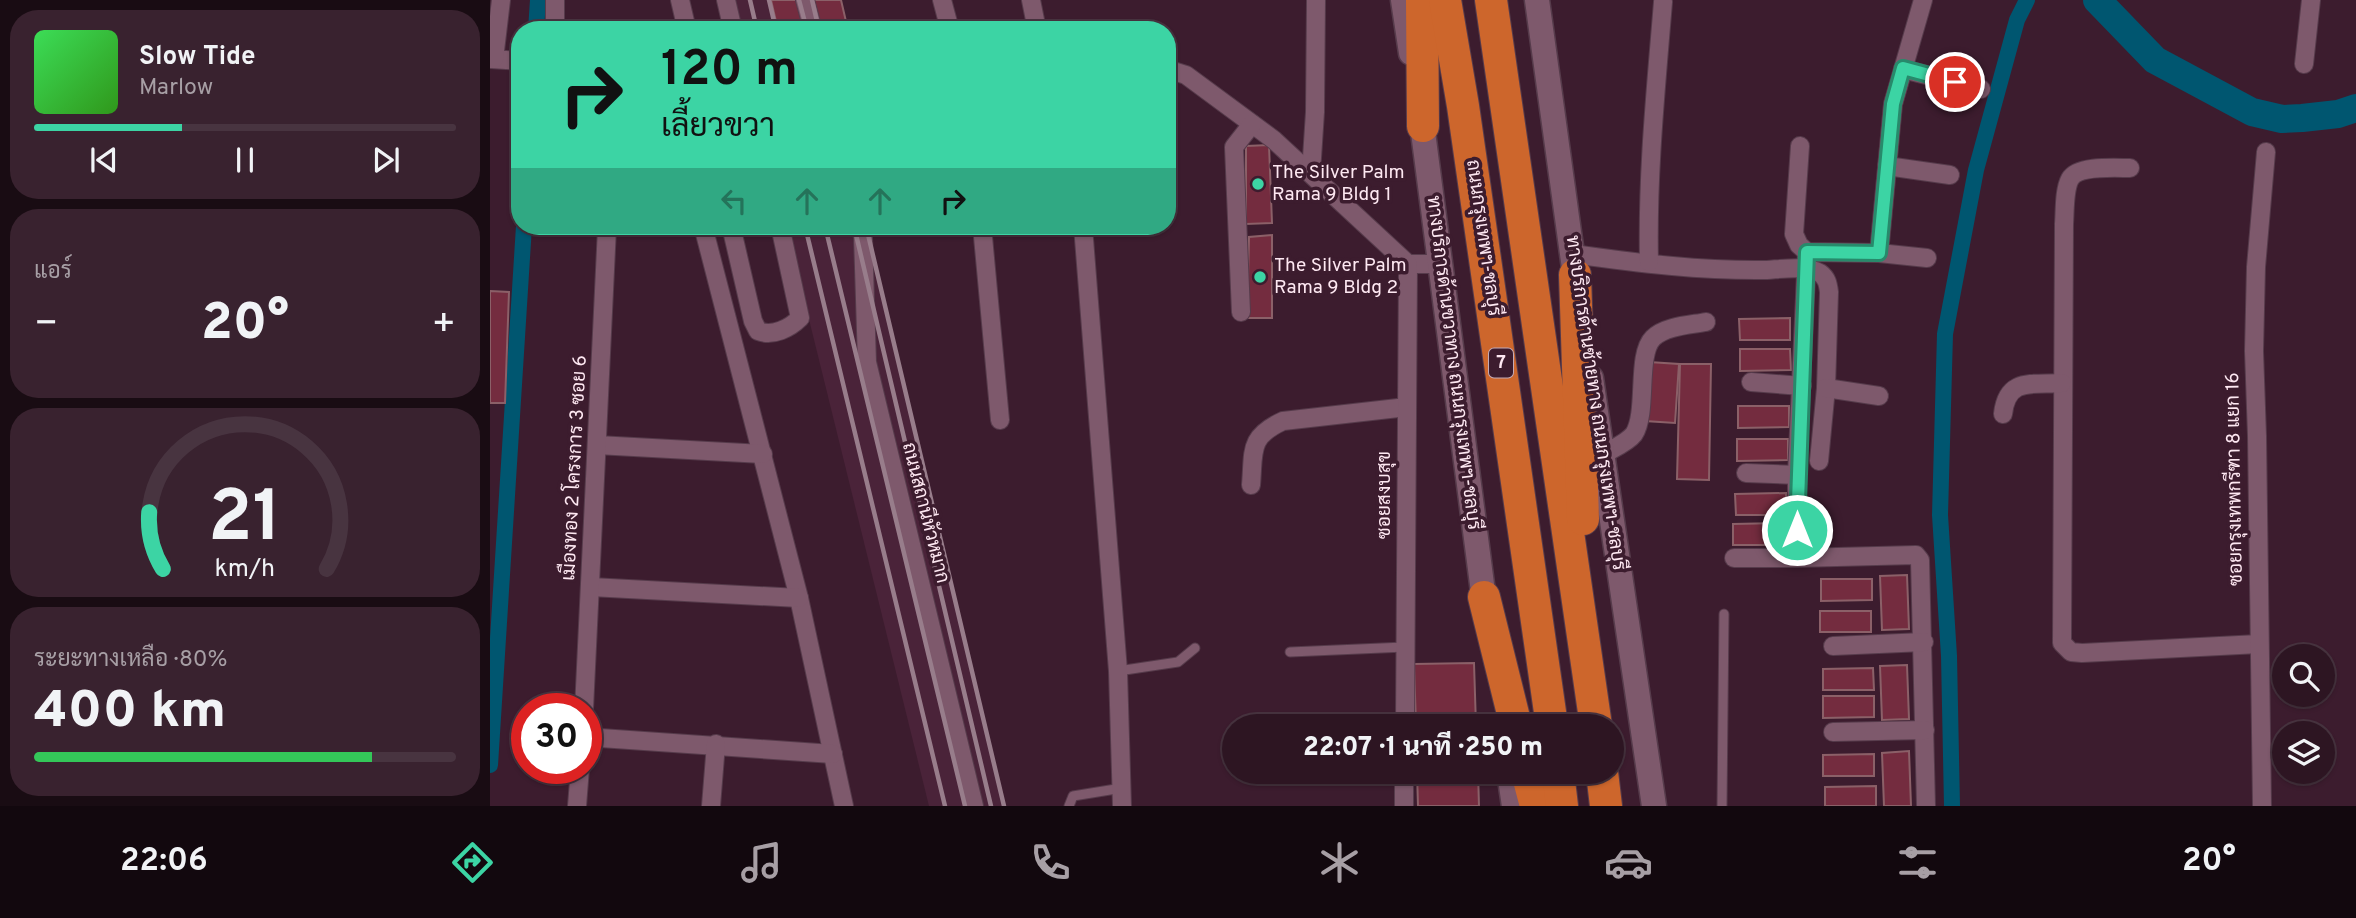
<!DOCTYPE html>
<html lang="th">
<head>
<meta charset="utf-8">
<style>
	:root { --surface:#2d1522; --page:#39222f; --text:#f1f3f6; --muted:#a79fa5; --line:#483440; --accent:#3cd4a4 }
	body { margin:0; font-family:Overpass,Sarabun,sans-serif; background:var(--page); color:var(--text); height:100vh; display:flex; flex-direction:column; font-size:26px; white-space:nowrap }
	* { box-sizing:border-box; margin:0 }
	p { font-size:23px; color:var(--muted) }
	.icon { flex:none; width:38px; height:38px; fill:none; stroke:currentColor; stroke-width:2; stroke-linecap:round; stroke-linejoin:round }
	.map { position:relative; flex:1; overflow:hidden }
	.sheet { display:flex; flex-direction:column; gap:10px; padding:10px; background:#190c13; width:490px }
	.sheet>* { flex:none }
	.hud { position:absolute; left:21px; top:21px; width:665px; height:214px; border-radius:28px; box-shadow:0 2px 5px #0004,0 0 0 2px var(--line); background:#3cd4a4; color:#111; overflow:hidden }
	.buttons { position:absolute; left:1782px; top:644px; display:grid; gap:14px }
	.buttons a { display:grid; place-items:center; width:63px; height:63px; border-radius:50%; background:var(--surface); box-shadow:0 2px 5px #0004,0 0 0 2px var(--line); font-size:35px }
	.speed { position:absolute; left:21px; top:693px; display:flex; gap:14px; font-size:35px; font-weight:700; text-align:center }
	.speed>* { display:grid; place-content:center; width:91px; height:91px; border-radius:50%; background:var(--surface); box-shadow:0 2px 5px #0004,0 0 0 2px var(--line); line-height:1 }
	.speed .limit { border:10px solid #d22; background:#fff; color:#111 }
	.pin { position:absolute; display:grid; place-items:center; width:60px; height:60px; color:#fff; margin:-30px; border:4px solid #fff; border-radius:50%; box-shadow:0 2px 7px #0007 }
	.me { position:absolute; width:77px; margin:-38px; rotate:0deg; stroke-linejoin:round; filter:drop-shadow(0 0 5px #0008) }
	.turn { display:flex; align-items:center; gap:24px; height:147px; padding:0 35px; font-size:32px }
	.turn .icon { width:91px; height:91px; stroke-width:2.5 }
	.turn b { display:block; font-size:49px; line-height:60px }
	.lanes { display:flex; align-items:center; height:66px; padding:0 35px; background:#0003; justify-content:center; gap:35px; direction:ltr }
	.lanes .off { opacity:.35 }
	.big { font-size:52px; font-weight:800; line-height:1.1 }
	.sheet .card { flex:1; display:flex; flex-direction:column; justify-content:center; gap:10px; min-width:0; padding:0 24px; border-radius:28px; background:var(--page) }
	.sheet .dial { align-items:center; gap:0 }
	.dial svg { height:182px; overflow:visible; fill:none; stroke:var(--line); stroke-width:7; stroke-linecap:round; text-anchor:middle }
	.dial text { fill:var(--text); stroke:none }
	.song { display:flex; align-items:center; gap:21px }
	.cover { width:84px; height:84px; border-radius:10px; background:linear-gradient(135deg,hsl(130 70% 55%),hsl(110 70% 35%)) }
	.played { height:7px; border-radius:4px; background:linear-gradient(90deg,var(--accent) 35%,var(--line) 35%) }
	.keys { display:flex; justify-content:space-around; direction:ltr }
	.heat { display:flex; justify-content:space-between; align-items:center; font-size:38px; direction:ltr }
	.charge { height:10px; border-radius:5px; background:linear-gradient(90deg,#34c759 80%,var(--line) 0) }
	.trip { position:absolute; left:732px; top:714px; width:402px; height:70px; border-radius:35px; background:var(--surface); box-shadow:0 2px 5px #0004,0 0 0 2px var(--line); font-weight:800; line-height:70px; text-align:center }
	.dock { display:flex; height:112px; justify-content:space-around; align-items:center; background:#12080e; color:var(--muted) }
	.dock .icon { width:49px; height:49px }
	.dock .current { color:var(--accent) }
	.dock b { font-size:32px; color:var(--text) }
	main { display:flex; flex:1; min-height:0 }
	.map>svg:first-child { display:block }
</style>
</head>
<body>
<main>
<section class="sheet">
<div class="card">
<div class="song"><i class="cover"></i><div><b>Slow Tide</b><p>Marlow</p></div></div>
<div class="played"></div>
<div class="keys"><svg class="icon" aria-label="previous" viewBox="0 0 24 24"><path d="M18 5L8 12l10 7zM5 5v14"/></svg><svg class="icon" aria-label="pause" viewBox="0 0 24 24"><path d="M8 5v14M16 5v14"/></svg><svg class="icon" aria-label="next" viewBox="0 0 24 24"><path d="M6 5l10 7-10 7zM19 5v14"/></svg></div>
</div>
<div class="card"><p>แอร์</p>
<div class="heat"><a>−</a><b class="big">20°</b><a>+</a></div>
</div>
<div class="card dial"><svg viewBox="0 0 100 80">
<path d="M14 69A42 42 0 1 1 86 69"/>
<path d="M14 69A42 42 0 0 1 8 44" stroke="#3cd4a4"/>
<text x="50" y="56" font-size="32" font-weight="700">21</text>
<text x="50" y="72" font-size="11">km/h</text>
</svg></div>
<div class="card"><p>ระยะทางเหลือ · 80%</p><b class="big">400 km</b><div class="charge"></div></div>
</section>
<div class="map">
<svg width="1866" height="806" viewBox="0 0 1866 806">
	<rect width="100%" height="100%" fill="#3c1c2e"/>
	<!-- built -->
	<g fill="#4a2339">
		<polygon points="240,0 321,0 328,30 248,30"/>
		<polygon points="296,226 375,226 514,806 439,806"/>
	</g>
	<g fill="none" stroke-linecap="round" stroke-linejoin="round">
		<!-- canal -->
		<g stroke="#005670" stroke-width="16">
			<polyline points="46,30 48,0"/>
			<polyline points="0,765 34,226"/>
			<polyline points="1462,806 1459,656 1450,515 1455,334 1486,170 1527,20 1537,0"/>
		</g>
		<!-- river -->
		<polyline stroke="#005670" stroke-width="28" points="1607,0 1665,60 1762,112 1792,119 1812,118 1848,114 1866,108"/>
	</g>
	<!-- building -->
	<g fill="#742c3f" stroke="#8b6068" stroke-width="2">
		<polygon points="281,0 351,0 358,30 288,30"/>
		<polygon points="779,145 782,223 756,224 756,146"/>
		<polygon points="782,235 782,318 757,318 759,237"/>
		<polygon points="0,291 19,292 15,403 0,403"/>
		<polygon points="1300,318 1300,340 1250,340 1249,319"/>
		<polygon points="1250,349 1300,349 1301,370 1250,371"/>
		<polygon points="1159,362 1189,364 1185,423 1155,421"/>
		<polygon points="1190,364 1221,364 1219,480 1187,479"/>
		<polygon points="1248,406 1299,406 1299,427 1248,428"/>
		<polygon points="1247,439 1298,439 1298,460 1247,461"/>
		<polygon points="1296,493 1296,515 1246,515 1245,494"/>
		<polygon points="1294,523 1294,545 1243,545 1243,524"/>
		<polygon points="1417,575 1419,629 1392,630 1390,576"/>
		<polygon points="1331,579 1382,579 1382,600 1331,601"/>
		<rect x="1330" y="611" width="51" height="21"/>
		<polygon points="984,663 986,726 926,726 924,664"/>
		<polygon points="1417,665 1419,719 1392,720 1390,666"/>
		<polygon points="1383,668 1384,690 1333,690 1333,669"/>
		<polygon points="1333,696 1384,696 1384,717 1333,718"/>
		<polygon points="1419,751 1421,806 1394,806 1392,753"/>
		<polygon points="1384,754 1384,776 1333,776 1333,755"/>
		<polygon points="927,772 988,772 989,806 928,806"/>
		<polygon points="1386,786 1386,806 1335,806 1335,787"/>
	</g>
	<g fill="none" stroke-linecap="round" stroke-linejoin="round">
		<!-- service casing -->
		<g stroke="#563b4b" stroke-width="11">
			<g id="service">
				<polyline points="800,652 915,647"/>
				<polyline points="628,671 688,662 705,648"/>
				<polyline points="579,806 583,796 632,788"/>
				<polyline points="1232,806 1234,614"/>
			</g>
		</g>
		<!-- minor casing -->
		<g stroke="#563b4b" stroke-width="20">
			<g id="minor">
				<polyline points="190,0 197,30"/>
				<polyline points="236,0 243,30"/>
				<polyline points="315,0 323,30"/>
				<polyline points="452,0 460,30"/>
				<polyline points="541,0 547,30"/>
				<polyline points="65,30 65,0"/>
				<polyline points="0,59 30,61"/>
				<polyline points="4,59 11,0"/>
				<polyline points="1814,64 1821,0"/>
				<polyline points="677,69 696,75 784,140 918,264 950,264"/>
				<polyline points="1413,69 1491,89"/>
				<polyline points="1310,146 1304,234 1309,245 1317,252 1389,253 1437,258"/>
				<polyline points="1397,166 1460,175"/>
				<path d="M1640,168C1626,168 1588,165 1580,179C1574,190 1575,211 1574,224L1572,643L1581,652L1592,653L1769,644"/>
				<polyline points="821,173 825,112 826,0"/>
				<polyline points="213,226 309,598 354,806"/>
				<path d="M241,226L263,321L268,331C283,337 300,328 310,318L290,226"/>
				<polyline points="370,226 373,237 377,362 484,806"/>
				<polyline points="492,226 510,420"/>
				<polyline points="593,226 628,671 632,806"/>
				<polyline points="1317,252 1307,475 1307,558 1426,555 1430,560 1436,806"/>
				<polyline points="1389,253 1403,104 1433,0"/>
				<path d="M1083,254C1147,263 1212,271 1277,270C1292,269 1316,265 1330,273C1337,278 1338,284 1339,292L1336,388L1329,461"/>
				<path d="M1159,262C1157,175 1166,88 1173,2"/>
				<polyline points="751,312 744,147 762,124"/>
				<polyline points="1261,382 1312,386"/>
				<polyline points="1336,388 1389,396"/>
				<path d="M1513,414C1517,377 1542,385 1572,383"/>
				<polyline points="107,445 273,454"/>
				<path d="M1112,455C1122,449 1137,443 1144,434C1158,412 1146,355 1163,338C1175,326 1200,325 1216,322"/>
				<polyline points="1256,473 1307,475"/>
				<path d="M761,485C764,451 758,437 793,421L917,407"/>
				<polyline points="1244,558 1307,558"/>
				<polyline points="101,587 309,598"/>
				<polyline points="1343,646 1434,642"/>
				<polyline points="94,709 117,228 119,226"/>
				<polyline points="915,726 918,264"/>
				<polyline points="1343,732 1435,730"/>
				<polyline points="96,737 343,754"/>
				<polyline points="87,806 90,768"/>
				<polyline points="221,806 226,744"/>
				<polyline points="914,806 914,772"/>
				<polyline points="1772,806 1767,436 1764,351 1766,267 1776,152"/>
			</g>
		</g>
		<!-- secondary casing -->
		<g stroke="#563b4b" stroke-width="27">
			<g id="secondary">
				<polyline points="913,0 921,53"/>
				<polyline points="1047,0 1087,290"/>
				<polyline points="930,109 996,615"/>
				<polyline points="1101,378 1164,806"/>
				<polyline points="1019,772 1024,806"/>
			</g>
		</g>
		<!-- motorway casing -->
		<g stroke="#563b4b" stroke-width="34">
			<g id="motorway">
				<polyline points="932,0 933,126"/>
				<polyline points="955,0 973,106 1062,726"/>
				<polyline points="1001,0 1106,726"/>
				<polyline points="1085,275 1093,519"/>
				<polyline points="994,597 1026,726"/>
				<polyline points="1037,772 1046,806"/>
				<polyline points="1068,772 1072,806"/>
				<polyline points="1112,772 1116,806"/>
			</g>
		</g>
		<!-- service -->
		<use href="#service" stroke="#7e596c" stroke-width="9"/>
		<!-- minor -->
		<use href="#minor" stroke="#7e596c" stroke-width="18"/>
		<!-- secondary -->
		<use href="#secondary" stroke="#7e596c" stroke-width="24"/>
		<!-- motorway -->
		<use href="#motorway" stroke="#cd662c" stroke-width="32"/>
		<!-- rail -->
		<g stroke="#987d8b" stroke-width="4.5">
			<polyline points="260,0 267,30"/>
			<polyline points="279,0 286,30"/>
			<polyline points="309,0 317,30"/>
			<polyline points="322,0 329,30"/>
			<polyline points="315,226 455,806"/>
			<polyline points="335,226 475,806"/>
			<polyline points="364,226 501,806"/>
			<polyline points="376,226 514,806"/>
		</g>
	</g>
	<g fill="none" stroke-linecap="round" stroke-linejoin="round">
		<!-- route casing -->
		<g stroke="#278a6b" stroke-width="18">
			<polyline id="route" points="1307,530 1317,252 1389,253 1403,104 1413,68 1465,82"/>
		</g>
		<!-- route -->
		<use href="#route" stroke="#3cd4a4" stroke-width="12"/>
	</g>
	<!-- markers -->
	<g fill="#3cd4a4" stroke="#3c1c2e" stroke-width="2.5">
		<circle cx="768" cy="184" r="7"/>
		<circle cx="770" cy="277" r="7"/>
	</g>
	<g text-anchor="middle" dominant-baseline="central" stroke-width="7" stroke-linejoin="round" paint-order="stroke">
		<!-- shield labels -->
		<rect fill="#3c1c2e" stroke="#c4abb7" stroke-width="2" x="999" y="348.5" width="24" height="29" rx="5"/>
		<g font-size="18" font-weight="bold" fill="#fee8f2">
			<text x="1011" y="363">7</text>
		</g>
		<!-- poi labels -->
		<g font-size="19" fill="#fee8f2" stroke="#3c1c2e" text-anchor="start">
			<text x="782" y="173">The Silver Palm<tspan x="782" dy="22">Rama 9 Bldg 1</tspan></text>
			<text x="784" y="266">The Silver Palm<tspan x="784" dy="22">Rama 9 Bldg 2</tspan></text>
		</g>
		<!-- street labels -->
		<g font-size="19" fill="#fee8f2" stroke="#3c1c2e">
			<text transform="translate(993 238) rotate(82)">ถนนกรุงเทพฯ-ชลบุรี</text>
			<text transform="translate(963 363) rotate(83)">ทางบริการด้านขวาทาง ถนนกรุงเทพฯ-ชลบุรี</text>
			<text transform="translate(1105 403) rotate(82)">ทางบริการด้านซ้ายทาง ถนนกรุงเทพฯ-ชลบุรี</text>
			<text transform="translate(85 468) rotate(-87)">เมืองทอง 2 โครงการ 3 ซอย 6</text>
			<text transform="translate(1745 479) rotate(-91)">ซอยกรุงเทพกรีฑา 8 แยก 16</text>
			<text transform="translate(895 495) rotate(-90)">ซอยสงบสุข</text>
			<text transform="translate(435 513) rotate(76)">ถนนสถานีหัวหมาก</text>
		</g>
	</g>
</svg>
<div class="buttons">
<a><svg class="icon" aria-label="search" viewBox="0 0 24 24"><circle cx="10" cy="10" r="6"/><path d="M15 15l6 6"/></svg></a>
<a><svg class="icon" aria-label="layers" viewBox="0 0 24 24"><path d="M12 4l9 5-9 5-9-5zM3 14l9 5 9-5"/></svg></a>
</div>
<div class="speed"><div class="limit">30</div></div>
<div class="pin" style="left:1465px;top:82px;background:#d93025"><svg class="icon" aria-label="arrive" viewBox="0 0 24 24"><path d="M6 21V4h12l-3 4 3 4H6"/></svg></div>
<svg class="me" style="left:1307px;top:530px" viewBox="-20 -20 40 40"><circle r="17" fill="#3cd4a4" stroke="#fff" stroke-width="3"/><path d="M0-11L8 9 0 5-8 9z" fill="#fff"/></svg>
<div class="trip">22:07 · 1 นาที · 250 m</div>
<div class="hud">
<div class="turn"><svg class="icon" aria-label="right" viewBox="0 0 24 24"><path d="M7 20v-9h11M14 6l5 5-5 5"/></svg><div><b>120 m</b>เลี้ยวขวา</div></div>
<div class="lanes"><svg class="icon off" aria-label="left" viewBox="0 0 24 24"><path d="M17 20v-9H6M10 6l-5 5 5 5"/></svg><svg class="icon off" aria-label="ahead" viewBox="0 0 24 24"><path d="M12 20V5M6 11l6-6 6 6"/></svg><svg class="icon off" aria-label="ahead" viewBox="0 0 24 24"><path d="M12 20V5M6 11l6-6 6 6"/></svg><svg class="icon" aria-label="right" viewBox="0 0 24 24"><path d="M7 20v-9h11M14 6l5 5-5 5"/></svg></div>
</div>
</div>
</main>
<nav class="dock">
<b>22:06</b>
<svg class="icon current" aria-label="directions" viewBox="0 0 24 24"><path d="M12 3l9 9-9 9-9-9zM9 14v-3h6M13 9l2 2-2 2"/></svg>
<svg class="icon" aria-label="music" viewBox="0 0 24 24"><path d="M9 18V5l10-2v13"/><circle cx="6" cy="18" r="3"/><circle cx="16" cy="16" r="3"/></svg>
<svg class="icon" aria-label="phone" viewBox="0 0 24 24"><path d="M5 4h4l2 5-3 2q2 4 5 5l2-3 5 2v4C11 20 4 13 5 4z"/></svg>
<svg class="icon" aria-label="climate" viewBox="0 0 24 24"><path d="M12 3v18M4 7l16 10M4 17L20 7"/></svg>
<svg class="icon" aria-label="car" viewBox="0 0 24 24"><path d="M5 17H2v-5l4-1 3-4h7l3 4 3 1v5h-3M9 17h6M6 11h13"/><circle cx="7" cy="17" r="2"/><circle cx="17" cy="17" r="2"/></svg>
<svg class="icon" aria-label="filters" viewBox="0 0 24 24"><path d="M4 7h16M4 17h16"/><circle cx="9" cy="7" r="2"/><circle cx="15" cy="17" r="2"/></svg>
<b>20°</b>
</nav>
</body>
</html>
